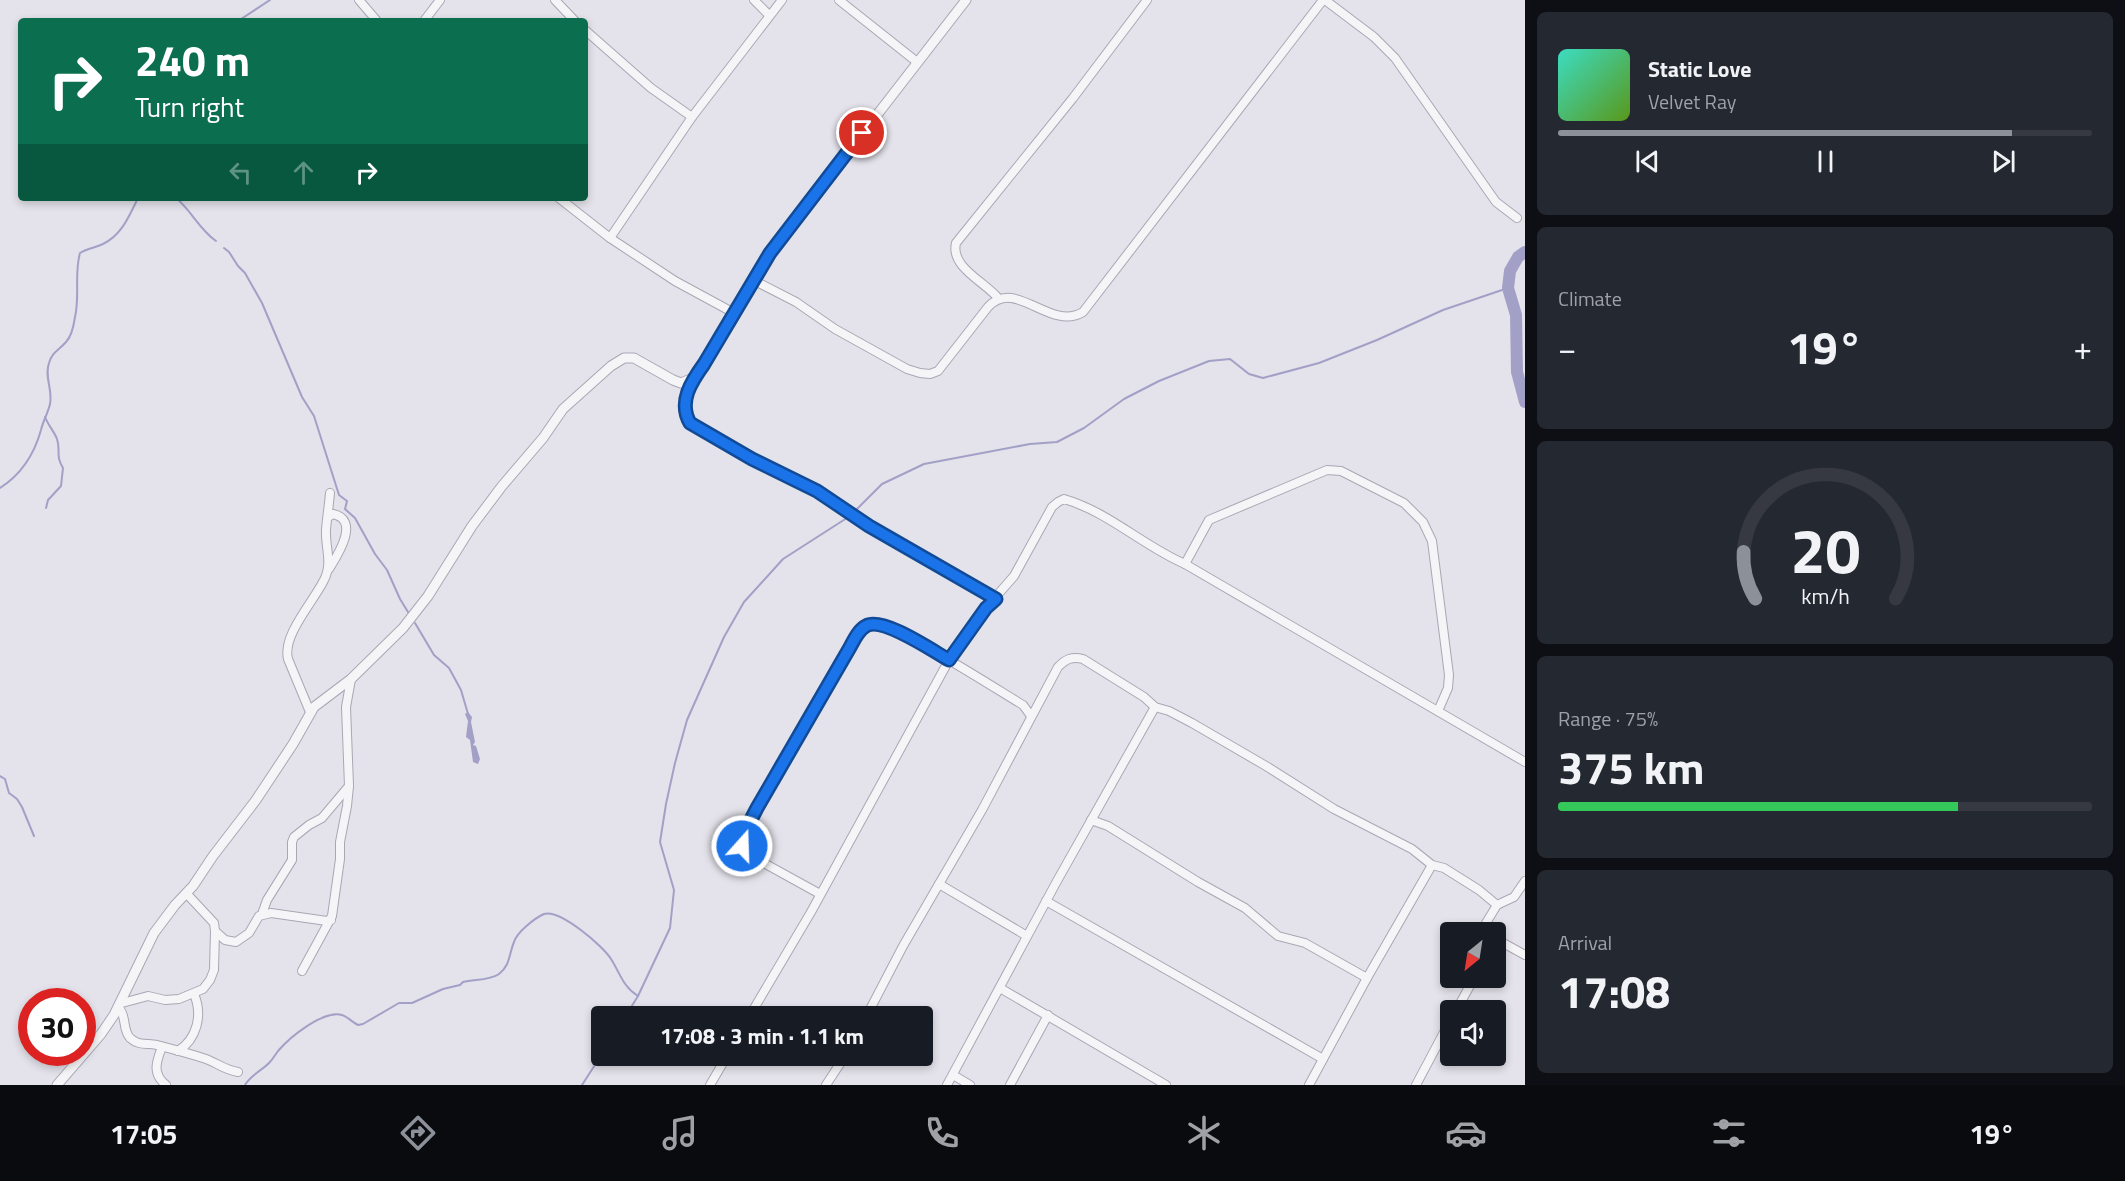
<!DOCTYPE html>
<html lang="en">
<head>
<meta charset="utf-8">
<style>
	:root { --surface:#171b24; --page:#242831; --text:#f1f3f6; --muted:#9ea1a6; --line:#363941; --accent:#8c9099 }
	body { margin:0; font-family:"Titillium Web",sans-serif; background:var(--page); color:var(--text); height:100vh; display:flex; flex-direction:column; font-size:22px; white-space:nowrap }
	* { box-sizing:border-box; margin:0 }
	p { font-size:20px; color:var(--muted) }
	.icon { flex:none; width:33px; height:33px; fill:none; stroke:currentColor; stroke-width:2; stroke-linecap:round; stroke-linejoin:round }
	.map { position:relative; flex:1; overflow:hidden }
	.sheet { display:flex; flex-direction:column; gap:12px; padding:12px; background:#0d0f14; width:600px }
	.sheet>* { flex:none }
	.hud { position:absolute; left:18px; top:18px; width:570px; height:183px; border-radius:6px; box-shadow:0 3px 9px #0003; background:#0b6e4f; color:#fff; overflow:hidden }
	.needle { width:39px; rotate:210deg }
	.tools { position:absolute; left:1440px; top:922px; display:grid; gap:12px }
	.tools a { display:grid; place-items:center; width:66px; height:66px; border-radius:6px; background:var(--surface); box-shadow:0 3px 9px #0003; font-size:30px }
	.speed { position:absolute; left:18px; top:988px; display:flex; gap:12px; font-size:30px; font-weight:700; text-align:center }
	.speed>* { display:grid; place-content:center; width:78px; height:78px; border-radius:50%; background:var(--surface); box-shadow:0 3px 9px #0003; line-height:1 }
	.speed .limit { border:9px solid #d22; background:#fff; color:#111 }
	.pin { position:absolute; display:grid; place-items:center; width:51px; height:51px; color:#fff; margin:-26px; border:3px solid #fff; border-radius:50%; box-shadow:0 2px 6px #0007 }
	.me { position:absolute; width:66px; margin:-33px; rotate:20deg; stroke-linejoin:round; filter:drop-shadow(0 0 4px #0008) }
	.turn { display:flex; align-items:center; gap:21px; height:126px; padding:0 18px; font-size:27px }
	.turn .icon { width:78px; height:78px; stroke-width:2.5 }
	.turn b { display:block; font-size:42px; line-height:51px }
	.lanes { display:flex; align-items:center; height:57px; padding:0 18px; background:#0003; justify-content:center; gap:30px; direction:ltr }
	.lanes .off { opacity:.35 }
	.big { font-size:45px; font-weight:700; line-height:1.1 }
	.sheet .card { flex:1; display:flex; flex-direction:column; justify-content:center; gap:9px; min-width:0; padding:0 21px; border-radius:9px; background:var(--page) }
	.sheet .dial { align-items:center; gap:0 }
	.dial svg { height:156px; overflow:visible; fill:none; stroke:var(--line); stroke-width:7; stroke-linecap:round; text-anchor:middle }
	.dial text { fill:var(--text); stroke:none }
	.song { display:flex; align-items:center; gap:18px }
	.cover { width:72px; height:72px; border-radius:9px; background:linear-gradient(135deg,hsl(170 70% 55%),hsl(90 70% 35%)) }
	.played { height:6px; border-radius:3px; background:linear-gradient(90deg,var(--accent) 85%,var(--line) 85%) }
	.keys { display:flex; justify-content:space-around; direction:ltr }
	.heat { display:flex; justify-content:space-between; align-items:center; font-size:33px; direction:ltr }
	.charge { height:9px; border-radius:4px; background:linear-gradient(90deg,#34c759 75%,var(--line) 0) }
	.trip { position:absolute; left:591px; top:1006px; width:342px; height:60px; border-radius:6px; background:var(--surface); box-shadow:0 3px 9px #0003; font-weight:700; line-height:60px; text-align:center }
	.tabs { display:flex; height:96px; justify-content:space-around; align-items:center; background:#090b0e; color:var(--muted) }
	.tabs .icon { width:42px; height:42px }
	.tabs .active { color:var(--accent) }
	.tabs b { font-size:27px; color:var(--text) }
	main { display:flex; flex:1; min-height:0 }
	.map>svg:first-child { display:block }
</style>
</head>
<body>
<main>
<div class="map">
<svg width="1525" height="1085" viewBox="0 0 1525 1085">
	<rect width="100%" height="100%" fill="#e4e2ea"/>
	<!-- water -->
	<polygon fill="#a3a0c7" points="468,712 472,717 471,722 475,742 473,745 476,746 480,759 478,764 473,762 470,740 466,737 468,721 465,714"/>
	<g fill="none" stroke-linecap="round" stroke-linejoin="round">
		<!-- stream -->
		<g stroke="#a3a0c7" stroke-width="2">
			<polyline points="238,21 270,0"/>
			<path d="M176,198C191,210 199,229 216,241"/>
			<polyline points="224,248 229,252 238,266 245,273 262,303 302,397 314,416 339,495 347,501 345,509 355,518 375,554 387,570 400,599 408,612"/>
			<path d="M45,417C48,425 55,433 57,439C61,450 55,455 63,468L61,486L48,500L46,508"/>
			<path d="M0,488C22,474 34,455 41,430C43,421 48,413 50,404C53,389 44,377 49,363C52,352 59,350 66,342C71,337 74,324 75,317C80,296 74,273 80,253C88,248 95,248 103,244C122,235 129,216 138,198"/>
			<polyline points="854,512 882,484 924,464 1030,444 1057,442 1084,428 1124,399 1159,381 1209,361 1230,359 1249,374 1263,378 1319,363 1377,340 1443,310 1508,288"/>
			<polyline points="415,623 434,655 449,668 461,690 468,714"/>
			<polyline points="0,776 5,779 9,793 17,799 22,807 34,836"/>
			<polyline points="625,1017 638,996 670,928 674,890 660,842 666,804 675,763 687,720 724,637 744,602 783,559 850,516"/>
			<path d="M245,1085C251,1075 261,1071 269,1063C273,1059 275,1055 278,1051C290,1037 323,1010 342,1015C348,1017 352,1022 358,1025L363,1024L399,1003H412L443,989L460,985L463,982C474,979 489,981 499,974C510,966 509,954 514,942C517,932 535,918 544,914C560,909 603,946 611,959C620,973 623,987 638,996"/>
			<polyline points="582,1085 602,1054"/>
		</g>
		<!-- river -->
		<polyline stroke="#a3a0c7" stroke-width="12" points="1525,252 1518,257 1510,271 1508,288 1516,315 1517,372 1525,402"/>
		<!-- minor casing -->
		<g stroke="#aaa7b4" stroke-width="10">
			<g id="minor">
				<polyline points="359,0 377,21"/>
				<polyline points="555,0 575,21"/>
				<polyline points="754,0 769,15"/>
				<polyline points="839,0 917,62"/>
				<polyline points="1325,0 1374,37 1395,58 1496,202 1517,218"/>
				<polyline points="424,21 440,0"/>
				<polyline points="585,30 651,88 692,117"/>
				<polyline points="559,198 610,238 675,281 734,313"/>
				<polyline points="610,238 692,117 782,0"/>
				<path d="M753,280L796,302L835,329L907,369L920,373L930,374L938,371L988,307C1016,277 1050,332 1083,312L1323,0"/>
				<path d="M998,298C985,282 950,267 956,243L1073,98L1147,0"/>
				<path d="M693,378C687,395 681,407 690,422L752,459L817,491L869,526L996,599"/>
				<path d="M328,517L333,514C361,520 337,556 329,569"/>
				<polyline points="1185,564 1209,520 1327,470 1341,471 1404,503 1423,522 1432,541 1449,675 1448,688 1438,711"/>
				<path d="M310,712L288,659C282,635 314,601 324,580C333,563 325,547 326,530C327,517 329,505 330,493"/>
				<polyline points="1091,820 1108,826 1198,882 1245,908 1278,936 1305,943 1367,978"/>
				<polyline points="939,884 1027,936"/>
				<path d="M820,894L751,856L742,846L741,839L757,808L848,649C855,640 861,625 873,623C891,621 1001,692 1023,705L1031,716"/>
				<polyline points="1046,901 1323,1059"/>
				<polyline points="262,914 267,900 292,860 292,842 294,837 309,825 322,818 349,786"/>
				<polyline points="215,931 225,940 236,942 249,933 259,916 271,913 327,921 331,920"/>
				<polyline points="1488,933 1485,929 1486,923 1497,905 1514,897 1525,881"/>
				<polyline points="1496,939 1525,955"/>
				<polyline points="302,971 332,916 340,859 340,842 347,806 349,786 346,707 351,679"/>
				<polyline points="1000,988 1166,1085"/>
				<polyline points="122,1003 148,996 165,1000 179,999 203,989 210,980 214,970 215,931 214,923 186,893"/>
				<path d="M119,1008C127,1017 122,1029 130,1038C139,1046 147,1043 157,1045C172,1049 188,1053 203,1058C216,1062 224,1070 238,1072"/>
				<polyline points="1456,1011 1474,978"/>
				<path d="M749,1017L811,912L949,660L986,608L1014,576L1052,507L1058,502L1064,499C1109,512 1143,546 1185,564L1525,762"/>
				<path d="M866,1017L903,946L982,810L1058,667C1066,659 1072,656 1083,659L1144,697L1155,707L1169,711L1192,723L1266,766L1334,809L1412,849L1432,865L1444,868L1479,890L1497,905"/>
				<path d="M162,1047C156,1062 152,1074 166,1085"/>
				<path d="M178,1051C197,1039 203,1015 194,994"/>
				<polyline points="953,1075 970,1085"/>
				<polyline points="710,1085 727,1056"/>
				<polyline points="826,1085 845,1056"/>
				<polyline points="947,1085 1057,881 1155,707"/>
				<polyline points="1010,1085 1048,1015"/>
				<polyline points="1309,1085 1367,978 1432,865"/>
				<polyline points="1416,1085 1450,1021"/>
			</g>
		</g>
		<!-- tertiary casing -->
		<g stroke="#aaa7b4" stroke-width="11">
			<polyline id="tertiary" points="57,1085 101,1034 114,1015 154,933 175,905 193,886 213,856 256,800 293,744 314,707 351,679 403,628 428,596 472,526 502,486 543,438 563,409 611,366 624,358 634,358 673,380 681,383 693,378 704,364 770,253 966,0"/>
		</g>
		<!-- minor -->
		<use href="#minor" stroke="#f5f5f8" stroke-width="8"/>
		<!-- tertiary -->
		<use href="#tertiary" stroke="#f5f5f8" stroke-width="9"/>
	</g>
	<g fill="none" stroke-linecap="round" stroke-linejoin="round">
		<!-- route casing -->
		<g stroke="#114b97" stroke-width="15">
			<path id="route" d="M742,846L741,839L757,808L849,649C853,642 858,630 866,626C882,616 933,651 949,660L986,608L996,599L869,526L817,491L752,459L690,423C678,402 691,382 704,364L770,253L862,133"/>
		</g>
		<!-- route -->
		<use href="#route" stroke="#1a73e8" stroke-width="10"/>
	</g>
</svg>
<div class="tools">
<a><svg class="needle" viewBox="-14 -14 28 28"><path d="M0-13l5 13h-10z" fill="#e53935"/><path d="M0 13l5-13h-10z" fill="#9ea1a6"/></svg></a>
<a><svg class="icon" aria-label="sound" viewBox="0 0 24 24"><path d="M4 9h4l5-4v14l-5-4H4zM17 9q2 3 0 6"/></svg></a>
</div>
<div class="speed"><div class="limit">30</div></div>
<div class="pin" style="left:862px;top:133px;background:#d93025"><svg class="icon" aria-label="arrive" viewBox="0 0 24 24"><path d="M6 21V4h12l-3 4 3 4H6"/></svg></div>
<svg class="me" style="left:742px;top:846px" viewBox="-20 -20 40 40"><circle r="17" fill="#1a73e8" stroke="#fff" stroke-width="3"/><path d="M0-11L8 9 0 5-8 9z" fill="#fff"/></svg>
<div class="trip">17:08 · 3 min · 1.1 km</div>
<div class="hud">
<div class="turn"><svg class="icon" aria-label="right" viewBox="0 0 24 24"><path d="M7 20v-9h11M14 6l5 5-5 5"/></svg><div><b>240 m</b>Turn right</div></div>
<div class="lanes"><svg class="icon off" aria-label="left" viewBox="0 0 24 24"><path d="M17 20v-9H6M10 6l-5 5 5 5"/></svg><svg class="icon off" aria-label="ahead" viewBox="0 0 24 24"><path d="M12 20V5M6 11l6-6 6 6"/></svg><svg class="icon" aria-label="right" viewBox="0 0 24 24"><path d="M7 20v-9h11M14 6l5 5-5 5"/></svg></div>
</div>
</div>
<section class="sheet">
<div class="card">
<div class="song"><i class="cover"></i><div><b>Static Love</b><p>Velvet Ray</p></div></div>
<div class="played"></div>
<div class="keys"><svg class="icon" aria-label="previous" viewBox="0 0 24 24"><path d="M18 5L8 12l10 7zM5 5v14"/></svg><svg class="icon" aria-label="pause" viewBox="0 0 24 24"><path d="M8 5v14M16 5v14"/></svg><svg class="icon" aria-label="next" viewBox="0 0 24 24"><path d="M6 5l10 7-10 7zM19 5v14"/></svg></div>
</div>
<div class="card"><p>Climate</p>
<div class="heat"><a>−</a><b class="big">19°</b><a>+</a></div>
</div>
<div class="card dial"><svg viewBox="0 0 100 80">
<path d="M14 69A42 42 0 1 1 86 69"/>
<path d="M14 69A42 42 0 0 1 8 45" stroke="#8c9099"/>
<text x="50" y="56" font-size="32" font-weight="700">20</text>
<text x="50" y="72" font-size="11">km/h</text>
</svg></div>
<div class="card"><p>Range · 75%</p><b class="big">375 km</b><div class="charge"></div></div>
<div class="card"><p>Arrival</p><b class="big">17:08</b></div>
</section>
</main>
<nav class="tabs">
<b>17:05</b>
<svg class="icon active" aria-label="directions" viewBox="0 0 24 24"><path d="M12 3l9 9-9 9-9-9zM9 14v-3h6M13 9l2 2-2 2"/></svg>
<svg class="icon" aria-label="music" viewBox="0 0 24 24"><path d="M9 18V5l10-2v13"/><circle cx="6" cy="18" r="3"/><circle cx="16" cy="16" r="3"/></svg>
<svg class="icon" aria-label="phone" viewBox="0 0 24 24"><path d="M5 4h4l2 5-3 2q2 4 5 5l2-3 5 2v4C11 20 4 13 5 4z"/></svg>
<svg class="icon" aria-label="climate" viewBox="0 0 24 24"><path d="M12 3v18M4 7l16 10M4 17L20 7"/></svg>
<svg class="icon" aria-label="car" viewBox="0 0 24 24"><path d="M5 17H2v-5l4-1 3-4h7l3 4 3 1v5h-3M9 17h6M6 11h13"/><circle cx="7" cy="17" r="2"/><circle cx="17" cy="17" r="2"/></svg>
<svg class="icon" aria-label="filters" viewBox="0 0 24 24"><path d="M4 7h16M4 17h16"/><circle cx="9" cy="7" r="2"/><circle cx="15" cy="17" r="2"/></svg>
<b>19°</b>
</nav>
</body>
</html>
